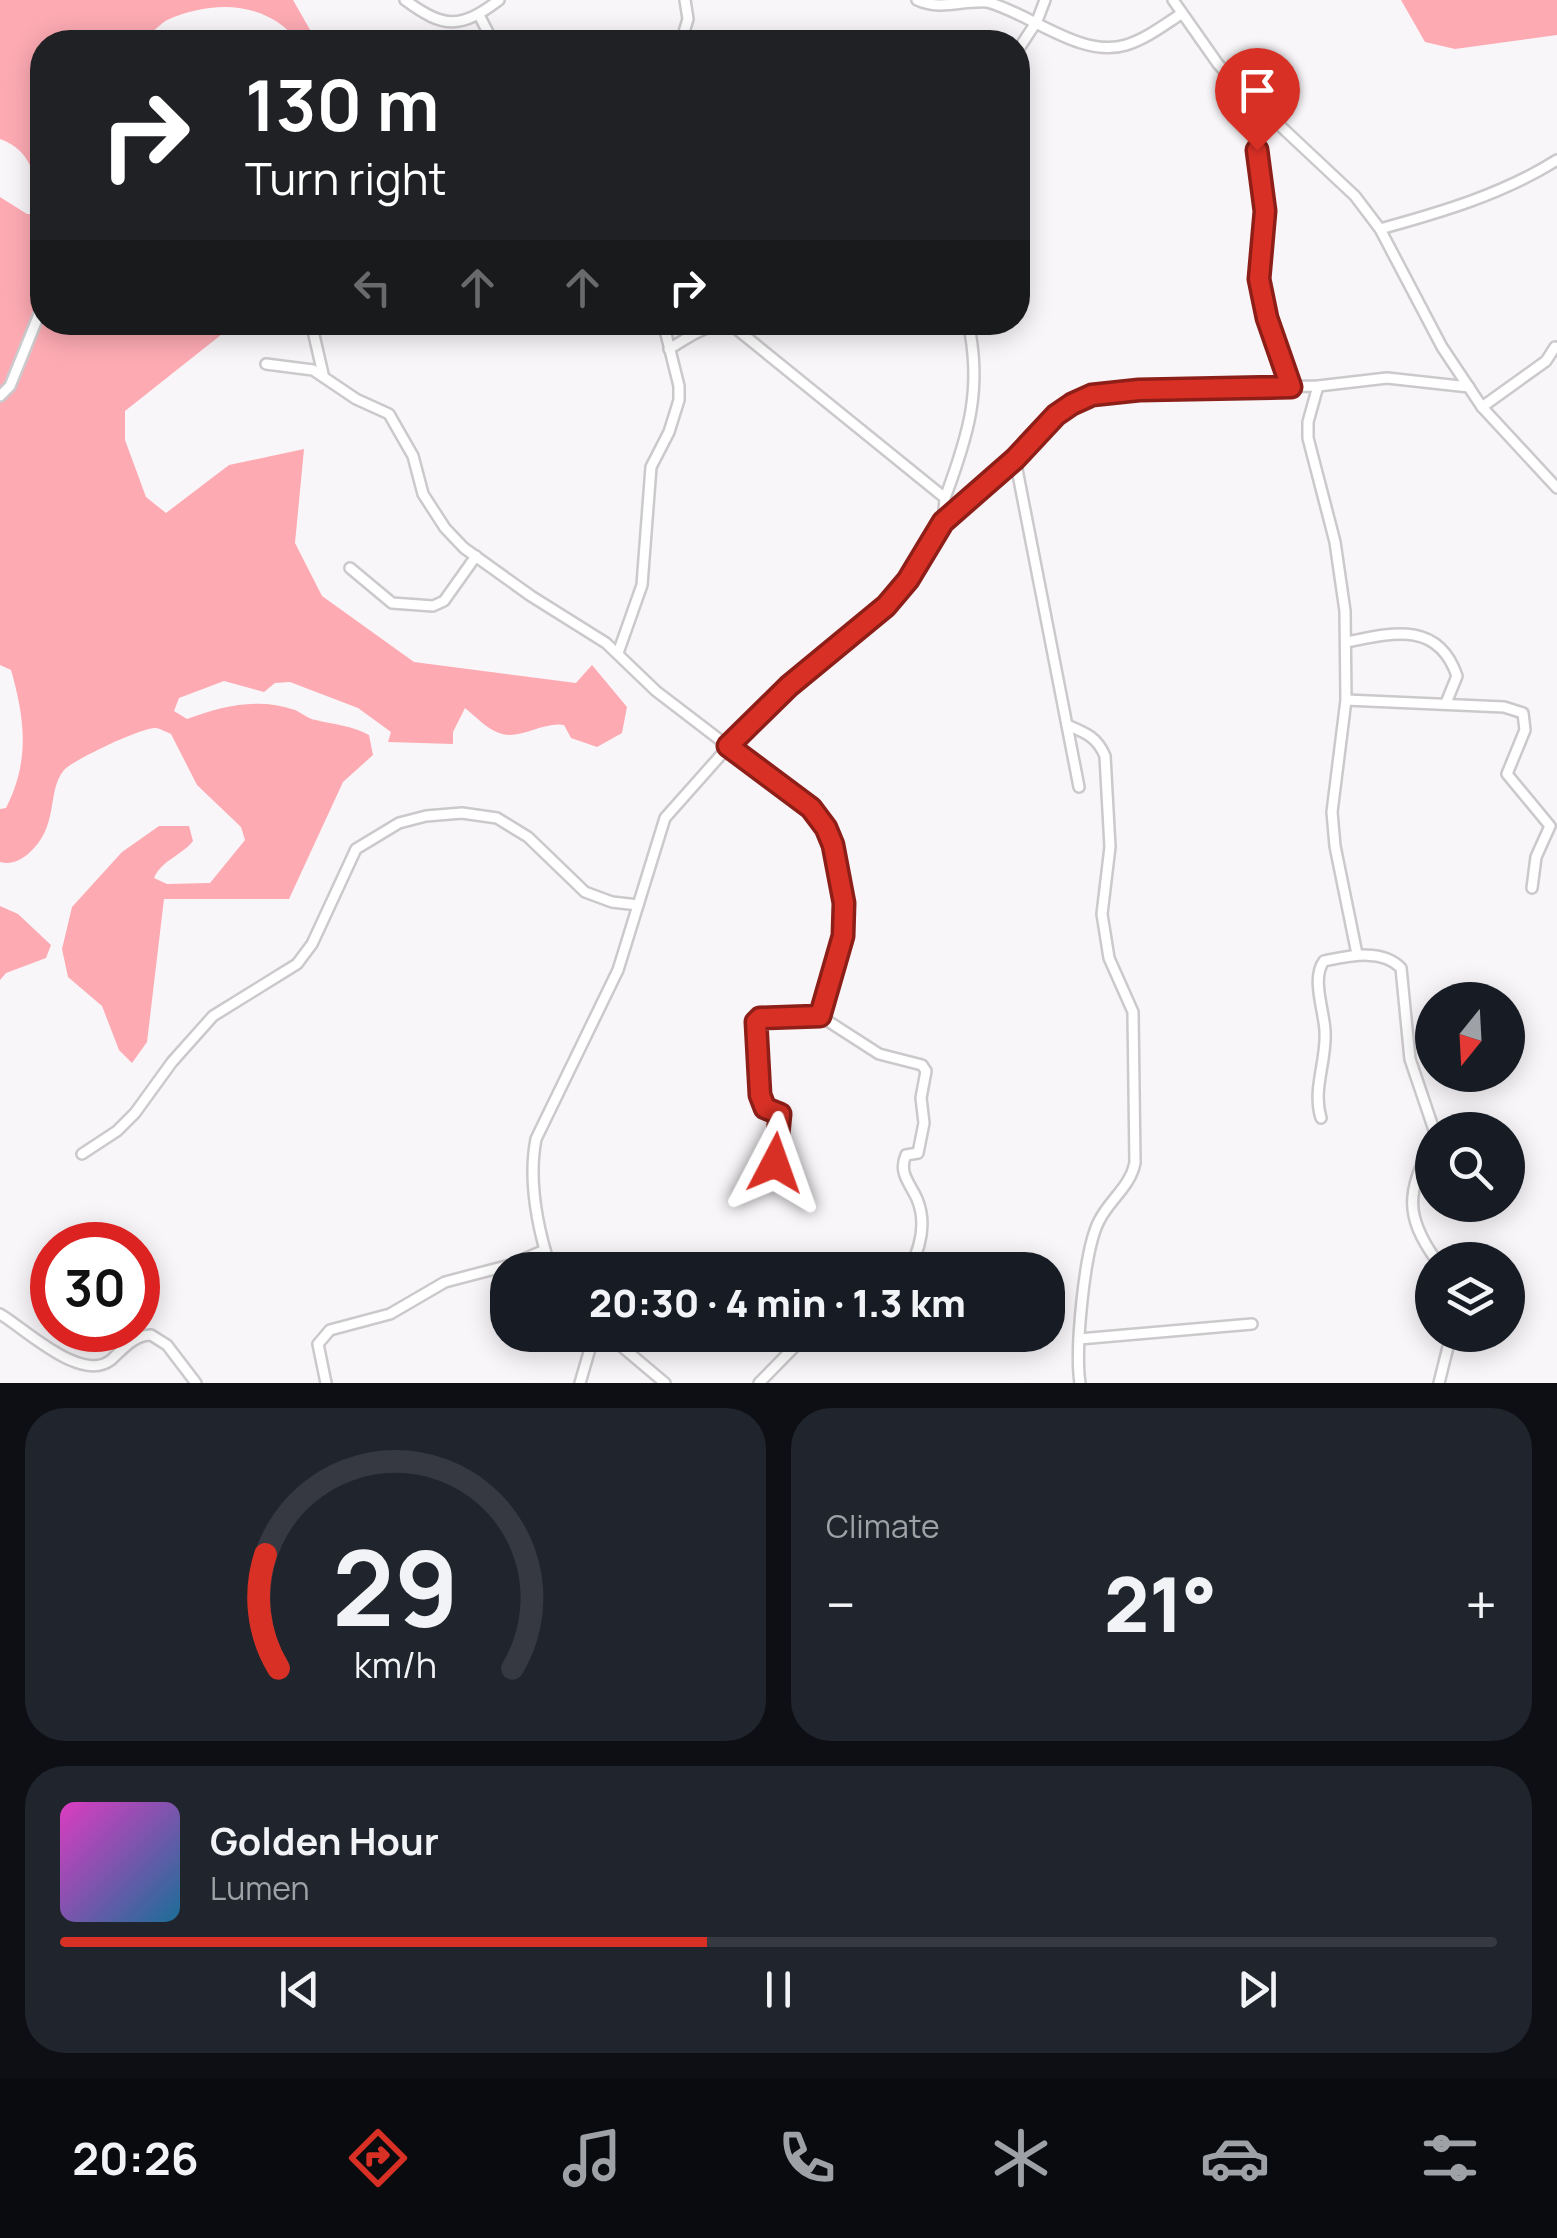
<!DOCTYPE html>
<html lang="en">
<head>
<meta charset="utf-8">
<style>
	:root { --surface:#171b24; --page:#20242c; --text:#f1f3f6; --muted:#9ea1a6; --line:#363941; --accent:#d93025 }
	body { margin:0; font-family:Manrope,sans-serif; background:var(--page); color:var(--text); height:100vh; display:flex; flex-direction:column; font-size:38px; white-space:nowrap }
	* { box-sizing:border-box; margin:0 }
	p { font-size:32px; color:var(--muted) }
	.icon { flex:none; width:55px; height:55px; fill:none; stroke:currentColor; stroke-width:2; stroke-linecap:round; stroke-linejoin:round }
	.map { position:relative; height:1383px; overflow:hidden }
	.drawer { display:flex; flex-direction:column; gap:25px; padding:25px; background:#0d0f14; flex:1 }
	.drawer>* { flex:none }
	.hud { position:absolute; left:30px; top:30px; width:1000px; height:305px; border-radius:40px; box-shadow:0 5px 25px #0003; background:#202124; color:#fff; overflow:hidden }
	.needle { width:65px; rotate:198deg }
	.tools { position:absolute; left:1415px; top:982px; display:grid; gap:20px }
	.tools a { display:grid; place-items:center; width:110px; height:110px; border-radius:50%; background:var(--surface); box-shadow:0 5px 25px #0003; font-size:50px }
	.speed { position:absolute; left:30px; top:1222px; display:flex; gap:20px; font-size:50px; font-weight:700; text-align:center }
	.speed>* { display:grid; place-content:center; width:130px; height:130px; border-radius:50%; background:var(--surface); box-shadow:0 5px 25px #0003; line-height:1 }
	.speed .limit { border:15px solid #d22; background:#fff; color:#111 }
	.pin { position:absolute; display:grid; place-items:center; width:85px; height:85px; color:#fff; margin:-102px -42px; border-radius:50% 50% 50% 0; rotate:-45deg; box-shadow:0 0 10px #0007 }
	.pin .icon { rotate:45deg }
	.me { position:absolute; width:110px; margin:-55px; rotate:4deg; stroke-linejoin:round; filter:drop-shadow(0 0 8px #0008) }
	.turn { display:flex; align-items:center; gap:35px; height:210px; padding:0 50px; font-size:45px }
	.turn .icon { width:130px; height:130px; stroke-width:2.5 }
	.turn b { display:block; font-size:70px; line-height:85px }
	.lanes { display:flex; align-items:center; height:95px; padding:0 50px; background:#0003; justify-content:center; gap:50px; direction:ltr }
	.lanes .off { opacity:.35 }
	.big { font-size:75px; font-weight:800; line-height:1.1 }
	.drawer .tile { flex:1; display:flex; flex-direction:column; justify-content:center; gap:15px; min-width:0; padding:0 35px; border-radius:40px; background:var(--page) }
	.drawer .dial { align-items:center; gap:0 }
	.dial svg { height:260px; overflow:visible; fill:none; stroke:var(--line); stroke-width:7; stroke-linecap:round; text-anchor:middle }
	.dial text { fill:var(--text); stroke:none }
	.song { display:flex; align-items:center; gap:30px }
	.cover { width:120px; height:120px; border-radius:15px; background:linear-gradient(135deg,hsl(310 70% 55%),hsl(200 70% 35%)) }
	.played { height:10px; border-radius:5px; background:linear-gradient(90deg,var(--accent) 45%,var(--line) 45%) }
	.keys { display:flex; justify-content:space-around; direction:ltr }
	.heat { display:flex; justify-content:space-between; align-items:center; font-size:55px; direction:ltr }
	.drawer .tiles { flex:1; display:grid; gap:25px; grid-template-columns:1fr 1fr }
	.tile:last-child { grid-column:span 2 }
	.trip { position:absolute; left:490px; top:1252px; width:575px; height:100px; border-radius:40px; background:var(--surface); box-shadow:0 5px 25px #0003; font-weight:800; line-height:100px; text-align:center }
	.dock { display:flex; height:160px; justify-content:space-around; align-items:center; background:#090b0e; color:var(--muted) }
	.dock .icon { width:70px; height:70px }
	.dock .selected { color:var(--accent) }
	.dock b { font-size:45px; color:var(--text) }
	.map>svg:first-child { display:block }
</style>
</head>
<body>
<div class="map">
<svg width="1557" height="1383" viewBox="0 0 1557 1383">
	<rect width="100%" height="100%" fill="#f9f6f9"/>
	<!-- green -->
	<g fill="#fdaab3">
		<path d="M0,0H293L317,42H299C266,0 212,0 167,20C157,26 147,40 136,42C113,48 68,42 42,42V209C36,179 32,150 0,139Z"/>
		<polygon points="1401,0 1557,0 1557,35 1455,49 1425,42"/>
		<path d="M0,197L27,214H42V322L236,323L125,411V440L146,497L166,513L229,465L304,449L295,543L322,596L414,662L576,683L592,665L627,707L622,733L597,747L571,738L564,725C543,721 519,741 499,733C487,729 475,716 465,708L453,732V744L388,742L391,732L358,708L290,682L275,683L264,692L224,681L179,698L174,711L187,719C222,706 258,697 295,710C302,713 308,719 316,720C335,725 351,725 369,735L373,755L343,782L289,899H164L147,1042L132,1063L119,1050L102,1006L68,977L62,949L72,907L122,852L159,826H189L193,841C181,856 162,860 154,878L167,884L210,883L245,840L241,827L197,785L171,734C166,732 161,729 156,728C142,727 73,760 64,770C46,792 60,827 28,854C19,861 11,865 0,862V809L6,808C30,761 25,719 11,670L0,665Z"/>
		<polygon points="0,906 18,914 51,945 46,958 6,973 0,980"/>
	</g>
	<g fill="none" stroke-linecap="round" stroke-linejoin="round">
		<!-- minor casing -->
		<g stroke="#ccc9cc" stroke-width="14">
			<g id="minor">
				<path d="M405,0C444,29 461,29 499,0"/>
				<path d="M917,0C940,11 963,0 987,2C1030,13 1081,59 1126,45C1146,39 1164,25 1181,14"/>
				<polyline points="1173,0 1218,64 1242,90 1355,196 1380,229 1442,347 1482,407 1557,488"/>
				<polyline points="479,15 493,42"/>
				<polyline points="681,42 688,19 685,0"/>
				<polyline points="1018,50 1037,21 1045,0"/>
				<polyline points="1262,110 1257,150 1265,211 1259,279 1267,318 1291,387"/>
				<path d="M1380,229C1442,212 1503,194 1557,160"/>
				<polyline points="311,322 323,374"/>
				<path d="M669,349C690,337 709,320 734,327L945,498L943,522"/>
				<path d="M266,364L313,370L356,399L389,414L413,456L423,494L445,528L464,548L531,596L606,643L656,691L818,815C861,881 839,947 820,1016"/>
				<polyline points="1318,386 1308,422 1308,438 1335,542 1345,611 1346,700 1332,812 1335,846 1357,954"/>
				<polyline points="0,396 10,386 42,307"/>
				<polyline points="1482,407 1546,361 1555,347"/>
				<polyline points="1015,459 1079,787"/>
				<path d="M945,498C968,436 983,389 968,322"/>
				<polyline points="350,568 392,603 433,606 444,601 476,556"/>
				<path d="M1347,642C1391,633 1438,620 1457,676L1446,703"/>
				<polyline points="618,653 642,585 651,467 669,432 679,400 679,386 663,322"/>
				<polyline points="1346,700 1504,707 1523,713 1525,730 1507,774 1550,826 1536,857 1532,888"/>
				<path d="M1067,725C1086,733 1097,737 1105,756L1110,847L1102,914L1109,958L1133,1012L1135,1163C1130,1187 1110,1199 1099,1221C1084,1250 1075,1350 1080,1383"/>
				<path d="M1321,1118C1312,1089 1327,1061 1325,1031C1324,1010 1311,978 1324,961C1349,956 1382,948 1401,968L1410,1059L1434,1130"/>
				<path d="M1432,1143C1407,1192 1404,1215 1436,1260"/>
				<polyline points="82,1154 117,1131 135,1113 172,1062 213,1016 297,964 312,944 356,849 399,823 426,816 462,813 497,818 528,837 585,892 612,902 638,905"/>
				<path d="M775,1163L780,1114L762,1102L755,1028L760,1018L820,1016L879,1054L922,1065L926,1071L921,1098L924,1123L918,1153L906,1155C898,1173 910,1183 917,1199C927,1223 920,1249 909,1270"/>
				<path d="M551,1270C538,1230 528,1180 536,1139L618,970L665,818L728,747L789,686L886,606L908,579L943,522L1015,459L1056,415L1092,395L1139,390L1318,386L1387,378L1469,387"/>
				<path d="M0,1314C27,1330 81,1383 111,1360C123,1349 134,1335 151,1335L167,1345L196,1383"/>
				<polyline points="608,1335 665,1383"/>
				<polyline points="1079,1339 1252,1324"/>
				<polyline points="326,1383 318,1344 330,1330 390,1314 445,1282 510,1265 545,1250"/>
				<polyline points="580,1383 594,1335"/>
				<polyline points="759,1383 806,1335"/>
				<polyline points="1439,1383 1451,1335"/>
			</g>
		</g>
		<!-- minor -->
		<use href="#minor" stroke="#fff" stroke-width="9"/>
	</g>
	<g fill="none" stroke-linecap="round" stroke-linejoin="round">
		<!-- route casing -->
		<g stroke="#8d1f18" stroke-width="25">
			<polyline id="route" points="775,1163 780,1114 765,1108 760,1095 756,1022 760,1018 820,1016 843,936 844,903 833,845 826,828 811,808 728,746 789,686 886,606 908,580 943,522 1015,459 1056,415 1072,404 1092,395 1139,390 1291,387 1267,318 1259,279 1265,211 1257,150"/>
		</g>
		<!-- route -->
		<use href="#route" stroke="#d93025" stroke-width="18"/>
	</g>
</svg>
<div class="tools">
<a><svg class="needle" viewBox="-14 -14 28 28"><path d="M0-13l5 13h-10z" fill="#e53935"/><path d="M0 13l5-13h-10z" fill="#9ea1a6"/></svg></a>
<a><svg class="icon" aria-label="search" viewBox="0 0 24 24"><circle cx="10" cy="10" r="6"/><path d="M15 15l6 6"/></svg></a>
<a><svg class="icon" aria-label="layers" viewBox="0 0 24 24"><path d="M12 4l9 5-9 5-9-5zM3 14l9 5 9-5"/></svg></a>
</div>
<div class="speed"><div class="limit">30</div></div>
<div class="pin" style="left:1257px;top:150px;background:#d93025"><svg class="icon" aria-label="arrive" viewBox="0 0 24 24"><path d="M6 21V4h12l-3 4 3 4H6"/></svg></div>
<svg class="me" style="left:775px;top:1163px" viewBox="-20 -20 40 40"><path d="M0-17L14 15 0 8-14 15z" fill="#d93025" stroke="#fff" stroke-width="4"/></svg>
<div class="trip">20:30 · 4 min · 1.3 km</div>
<div class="hud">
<div class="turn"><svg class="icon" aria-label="right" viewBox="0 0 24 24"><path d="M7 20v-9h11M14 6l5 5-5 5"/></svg><div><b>130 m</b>Turn right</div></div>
<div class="lanes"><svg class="icon off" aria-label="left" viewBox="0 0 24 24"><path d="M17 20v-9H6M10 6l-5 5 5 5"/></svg><svg class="icon off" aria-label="ahead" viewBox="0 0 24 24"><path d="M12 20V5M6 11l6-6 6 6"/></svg><svg class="icon off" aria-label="ahead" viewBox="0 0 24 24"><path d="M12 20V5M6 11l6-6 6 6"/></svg><svg class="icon" aria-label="right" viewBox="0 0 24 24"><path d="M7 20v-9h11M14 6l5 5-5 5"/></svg></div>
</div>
</div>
<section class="drawer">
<div class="tiles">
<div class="tile dial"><svg viewBox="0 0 100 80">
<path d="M14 69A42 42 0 1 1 86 69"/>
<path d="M14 69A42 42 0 0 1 10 34" stroke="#d93025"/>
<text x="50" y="56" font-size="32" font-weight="700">29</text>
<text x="50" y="72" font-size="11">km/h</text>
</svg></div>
<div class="tile"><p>Climate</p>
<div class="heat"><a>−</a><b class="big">21°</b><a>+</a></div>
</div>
<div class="tile">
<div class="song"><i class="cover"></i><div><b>Golden Hour</b><p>Lumen</p></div></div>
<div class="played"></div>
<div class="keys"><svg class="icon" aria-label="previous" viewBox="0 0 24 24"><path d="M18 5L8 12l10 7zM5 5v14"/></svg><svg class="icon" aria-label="pause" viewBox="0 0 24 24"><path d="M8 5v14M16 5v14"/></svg><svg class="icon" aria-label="next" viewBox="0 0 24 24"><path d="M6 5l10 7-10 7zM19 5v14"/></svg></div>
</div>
</div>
</section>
<nav class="dock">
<b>20:26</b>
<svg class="icon selected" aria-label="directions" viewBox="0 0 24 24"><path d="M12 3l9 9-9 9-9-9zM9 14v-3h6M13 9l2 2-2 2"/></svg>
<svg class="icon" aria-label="music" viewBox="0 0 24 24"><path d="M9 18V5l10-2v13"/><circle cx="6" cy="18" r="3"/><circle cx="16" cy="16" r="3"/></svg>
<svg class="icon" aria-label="phone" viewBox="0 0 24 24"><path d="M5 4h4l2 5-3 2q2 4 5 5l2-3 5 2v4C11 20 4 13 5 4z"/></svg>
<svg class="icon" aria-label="climate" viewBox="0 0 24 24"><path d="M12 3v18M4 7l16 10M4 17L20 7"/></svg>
<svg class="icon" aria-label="car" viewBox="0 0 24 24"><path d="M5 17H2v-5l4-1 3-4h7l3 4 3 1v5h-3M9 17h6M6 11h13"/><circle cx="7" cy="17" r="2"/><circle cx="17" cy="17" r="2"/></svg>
<svg class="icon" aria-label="filters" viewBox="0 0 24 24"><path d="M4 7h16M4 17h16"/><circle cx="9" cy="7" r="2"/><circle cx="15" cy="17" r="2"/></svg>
</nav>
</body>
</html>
